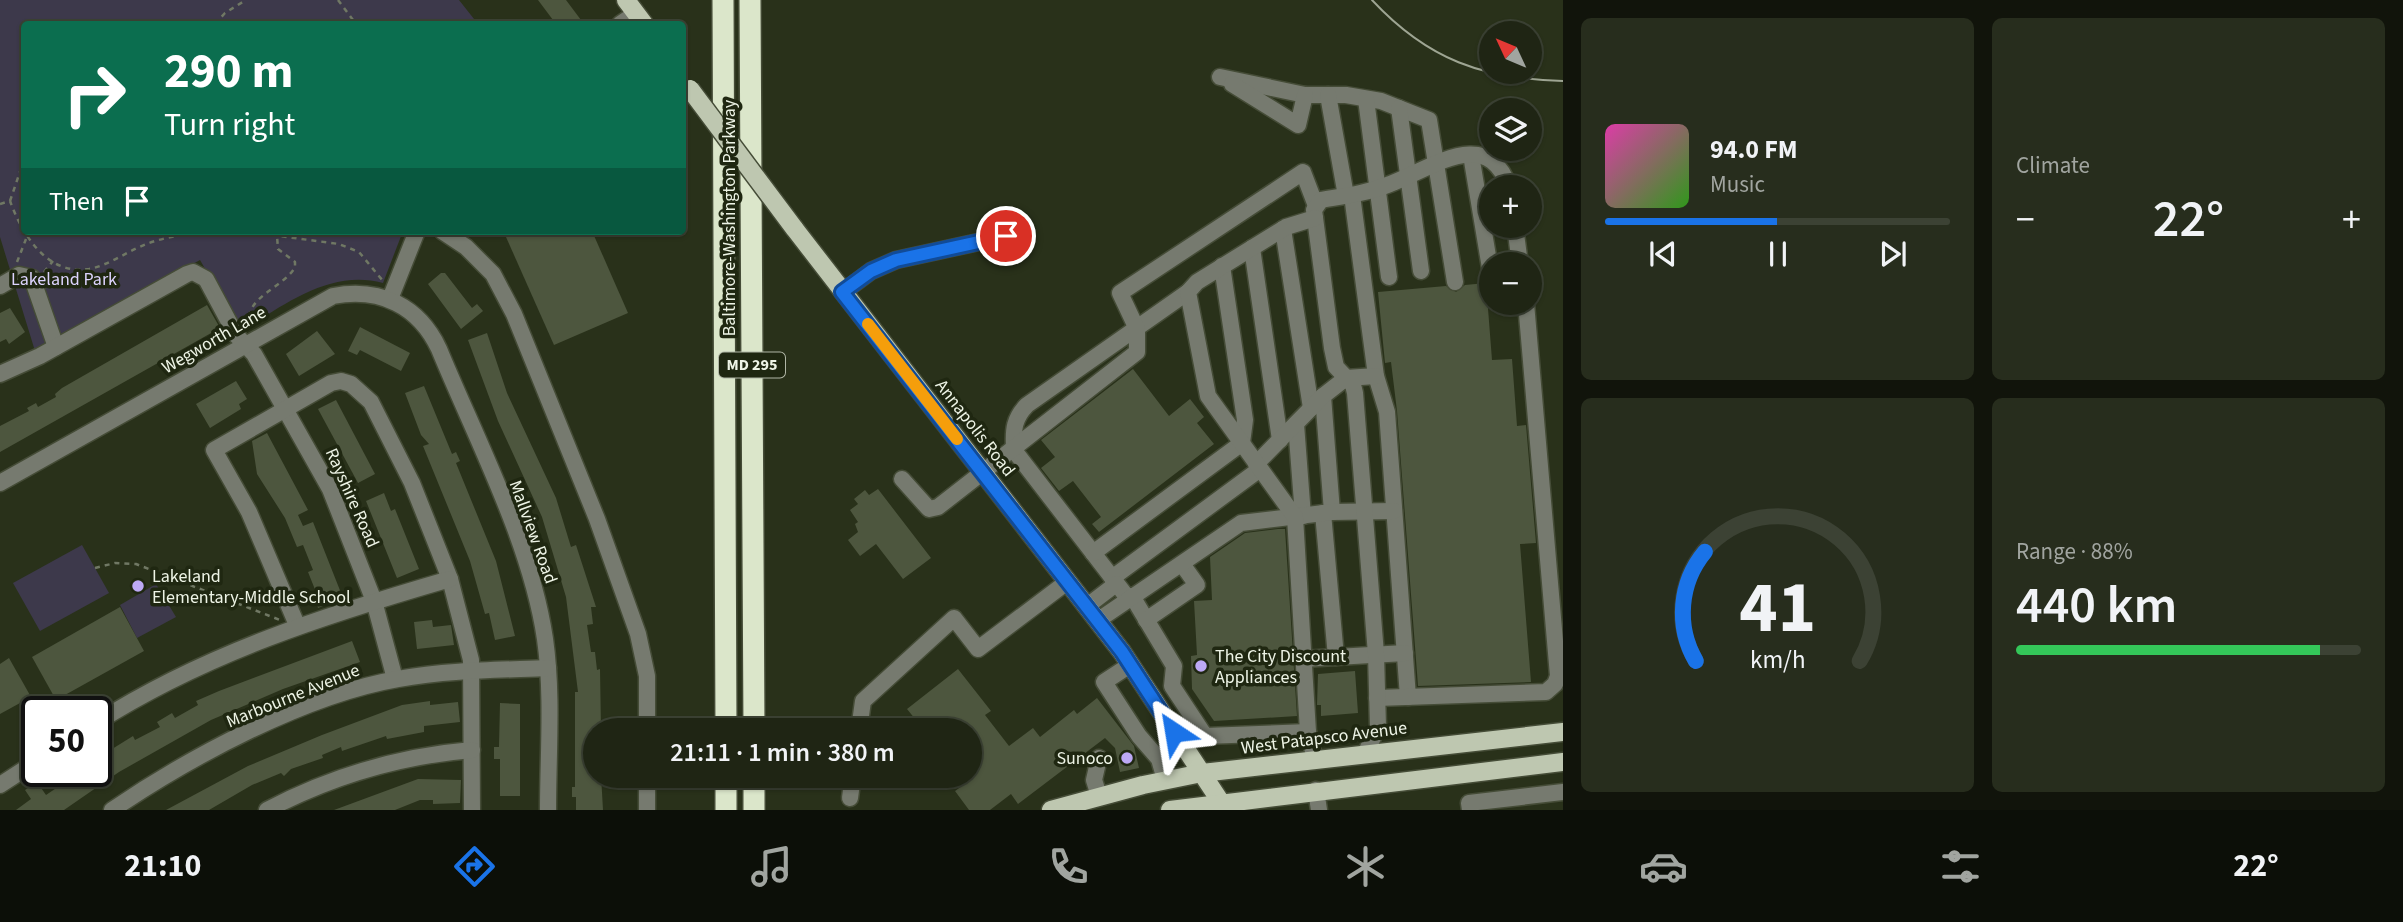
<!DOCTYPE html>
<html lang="en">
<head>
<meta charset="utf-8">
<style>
	:root { --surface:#1f2514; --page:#272d1d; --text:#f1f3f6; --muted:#a1a5a0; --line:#3c4234; --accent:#1a73e8 }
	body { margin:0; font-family:"Source Sans 3",sans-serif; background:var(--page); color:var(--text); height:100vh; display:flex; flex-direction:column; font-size:26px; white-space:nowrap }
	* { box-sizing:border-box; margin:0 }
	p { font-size:23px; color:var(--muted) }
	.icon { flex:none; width:38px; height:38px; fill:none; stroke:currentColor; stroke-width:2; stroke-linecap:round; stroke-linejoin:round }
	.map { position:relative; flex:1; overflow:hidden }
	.sheet { display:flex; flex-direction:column; gap:18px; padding:18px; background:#11140b; width:840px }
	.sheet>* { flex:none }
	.hud { position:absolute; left:21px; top:21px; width:665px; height:214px; border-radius:7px; box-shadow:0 2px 5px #0004,0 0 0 2px var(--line); background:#0b6e4f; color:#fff; overflow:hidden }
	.needle { width:46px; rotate:314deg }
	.fabs { position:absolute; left:1479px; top:21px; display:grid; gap:14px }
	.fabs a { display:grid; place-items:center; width:63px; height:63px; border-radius:50%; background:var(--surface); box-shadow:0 2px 5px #0004,0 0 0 2px var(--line); font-size:35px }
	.speed { position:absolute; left:21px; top:696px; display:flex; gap:14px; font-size:35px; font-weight:700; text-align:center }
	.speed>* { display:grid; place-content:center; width:91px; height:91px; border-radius:50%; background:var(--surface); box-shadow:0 2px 5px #0004,0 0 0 2px var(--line); line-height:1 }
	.speed .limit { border:4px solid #111; border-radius:10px; background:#fff; color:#111 }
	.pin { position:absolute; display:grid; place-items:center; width:60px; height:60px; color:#fff; margin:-30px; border:4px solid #fff; border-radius:50%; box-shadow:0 2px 7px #0007 }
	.me { position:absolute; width:77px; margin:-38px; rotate:327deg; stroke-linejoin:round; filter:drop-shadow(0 0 5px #0008) }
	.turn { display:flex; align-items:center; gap:24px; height:147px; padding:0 28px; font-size:32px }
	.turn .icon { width:91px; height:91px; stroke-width:2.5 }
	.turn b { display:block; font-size:49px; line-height:60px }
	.then { display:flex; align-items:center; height:66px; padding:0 28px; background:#0003; gap:14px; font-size:26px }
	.big { font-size:52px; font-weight:600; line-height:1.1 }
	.sheet .widget { flex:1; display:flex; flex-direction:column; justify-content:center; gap:10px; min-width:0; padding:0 24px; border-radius:10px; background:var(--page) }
	.sheet .dial { align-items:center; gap:0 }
	.dial svg { height:182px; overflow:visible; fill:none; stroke:var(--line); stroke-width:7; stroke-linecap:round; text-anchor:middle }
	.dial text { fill:var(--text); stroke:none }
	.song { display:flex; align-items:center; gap:21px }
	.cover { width:84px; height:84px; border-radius:10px; background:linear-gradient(135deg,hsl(320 70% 55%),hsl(110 70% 35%)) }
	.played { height:7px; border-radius:4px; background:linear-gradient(90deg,var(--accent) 50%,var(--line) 50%) }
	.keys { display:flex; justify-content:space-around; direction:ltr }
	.heat { display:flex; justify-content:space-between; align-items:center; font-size:38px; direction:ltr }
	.charge { height:10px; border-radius:5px; background:linear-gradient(90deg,#34c759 88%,var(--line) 0) }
	.sheet .tiles { flex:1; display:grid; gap:18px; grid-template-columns:repeat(2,1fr) }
	.trip { position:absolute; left:583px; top:718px; width:399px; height:70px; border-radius:35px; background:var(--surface); box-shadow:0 2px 5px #0004,0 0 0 2px var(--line); font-weight:600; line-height:70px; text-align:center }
	.menu { display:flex; height:112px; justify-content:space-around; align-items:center; background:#0c0f08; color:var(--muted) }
	.menu .icon { width:49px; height:49px }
	.menu .selected { color:var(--accent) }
	.menu b { font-size:32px; color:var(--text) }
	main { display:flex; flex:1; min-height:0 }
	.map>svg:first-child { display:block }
</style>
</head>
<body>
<main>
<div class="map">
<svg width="1563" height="810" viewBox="0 0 1563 810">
	<rect width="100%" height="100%" fill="#29311a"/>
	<!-- green -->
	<g fill="#3d394b">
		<path d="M0,0H459L478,24H24V231H403L383,283C329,269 285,305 241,331L200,260L35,351L0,237Z"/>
		<polygon points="82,545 109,593 40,631 13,583"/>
		<polygon points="156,584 176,617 137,638 120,605"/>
	</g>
	<!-- building -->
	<g fill="#4d563e">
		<polygon points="538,0 566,0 584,24 556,24"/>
		<polygon points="514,231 592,231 628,313 554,345 506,237"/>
		<polygon points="441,273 445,273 472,308 477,304 483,311 461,329 428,284"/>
		<polygon points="1486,283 1492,360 1512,359 1517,426 1526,425 1536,543 1520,544 1531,682 1418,686 1397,411 1391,362 1385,363 1378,292 1446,286 1456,292 1465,285"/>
		<polygon points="207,305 220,328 0,452 0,426 29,411 27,408 36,403 38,407 56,397 55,394 62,388"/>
		<polygon points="10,308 25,332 9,344 6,339 0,342 0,313"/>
		<polygon points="360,327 410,353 401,371 360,350 357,355 348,351"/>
		<polygon points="317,331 335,354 299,376 286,354"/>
		<polygon points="487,333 507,393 556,498 571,547 576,545 596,607 591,607 593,624 587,625 591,652 595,652 597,670 600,669 601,730 595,730 595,775 601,775 603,810 576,810 576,797 572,797 572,787 575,787 575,692 578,692 566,597 542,517 498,421 468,340"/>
		<polygon points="1133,369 1169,416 1190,399 1204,417 1197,423 1214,444 1099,532 1092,524 1101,517 1073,481 1059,491 1041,468 1055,457 1041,440"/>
		<polygon points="236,381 247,399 239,404 241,409 210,428 196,404"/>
		<polygon points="424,386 452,454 456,452 460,461 456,463 496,561 515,636 495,640 489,613 485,614 470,561 423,446 429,444 421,435 405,393"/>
		<polygon points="336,400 375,474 358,483 318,409"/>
		<polygon points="267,433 308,510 298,515 303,526 313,522 343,598 318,608 315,599 318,597 308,572 313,570 303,545 297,547 285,518 257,474 252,441"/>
		<polygon points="878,489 931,558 903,579 876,544 860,556 848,540 858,532 855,524 858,522 850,510 858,504 854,499 865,490 869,495"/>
		<polygon points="384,493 391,511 395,509 419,569 397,578 366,501"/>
		<polygon points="1278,529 1285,529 1297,716 1214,721 1192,689 1191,656 1197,655 1194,601 1212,600 1210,557 1245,533"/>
		<polygon points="120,607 144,651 56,700 32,657"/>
		<polygon points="432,620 433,627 451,625 454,645 417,649 414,622"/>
		<polygon points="352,641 360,662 283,689 211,720 119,772 64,810 16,810 31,799 25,790 37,782 46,795 80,772 96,772 96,759 133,736 135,740 160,727 157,722 172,713 175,718 198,705 196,701 219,691"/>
		<polygon points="9,658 31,697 0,714 0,664"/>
		<polygon points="958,669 991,711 985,715 1009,746 1033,728 1040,737 1074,710 1077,714 1097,698 1134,746 1139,768 1120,772 1115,748 1105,738 1018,804 1011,794 990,810 969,810 955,791 969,781 970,730 924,730 907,709"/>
		<polygon points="1355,671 1358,713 1321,716 1321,705 1317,705 1318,674"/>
		<polygon points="430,701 430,705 458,702 460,722 424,726 424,732 387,739 386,736 342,751 341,747 322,755 323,758 291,769 284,776 281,773 252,785 209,810 166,810 248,766 322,735 402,705"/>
		<polygon points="500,703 520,704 520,796 500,796 500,759 494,759 494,747 499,747"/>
		<polygon points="418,779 461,780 460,803 433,804 433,800 420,800 395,810 334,810"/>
	</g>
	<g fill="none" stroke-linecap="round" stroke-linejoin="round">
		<!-- minor casing -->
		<g stroke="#454c37" stroke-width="19">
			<g id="minor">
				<polyline points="620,24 636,13"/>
				<polyline points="1220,77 1305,95 1346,95 1381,101 1429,120 1455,282"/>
				<polyline points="1232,84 1298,125 1305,95"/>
				<polyline points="1328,95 1346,196"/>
				<polyline points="1366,99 1389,277"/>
				<polyline points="1399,108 1421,271"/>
				<polyline points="1471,155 1491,274"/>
				<polyline points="1352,195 1376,376 1387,412 1408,697"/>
				<polyline points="1515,226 1520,264"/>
				<polyline points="1283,229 1311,408"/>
				<polyline points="442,231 466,247 493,274 514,314 597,519 638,634 647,676 647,730"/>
				<polyline points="1252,248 1280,440"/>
				<polyline points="0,286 19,275 32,278 56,347"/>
				<polyline points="843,292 871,271 896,260 1006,236"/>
				<polyline points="390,299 417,231"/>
				<polyline points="0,374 40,356 187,274 193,272 206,279 236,335 254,354 330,489 374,601 395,679"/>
				<polyline points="1323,396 1332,512"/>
				<polyline points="1296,424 1303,516"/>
				<path d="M1014,447C1013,430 1014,418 1027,405L1188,292"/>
				<polyline points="1013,449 1127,597"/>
				<polyline points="1256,464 1323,396 1346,378 1376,376"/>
				<polyline points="902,479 929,509 938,507 1137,352 1137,329 1120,293 1303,172 1316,206"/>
				<path d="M0,483L333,296C380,287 419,306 439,349C476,439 531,543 545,639C553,695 548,754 548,810"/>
				<polyline points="1323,513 1336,657"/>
				<polyline points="1093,553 1242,443 1245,420 1222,266"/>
				<polyline points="1112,578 1260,469"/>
				<polyline points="1132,596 1174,666 1172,686 1205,736 1308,732"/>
				<polyline points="1086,607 1116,584"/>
				<polyline points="1146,620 1197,585 1182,564"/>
				<polyline points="1097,621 1241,523 1332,512 1394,511"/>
				<polyline points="297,625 249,512 214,450 331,383 341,381 351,384 371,402 412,483 450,579 471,660 472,810"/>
				<polyline points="1302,659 1405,653"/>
				<polyline points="1130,665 1104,682 1139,736 1159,759 1165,780"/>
				<polyline points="1377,698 1546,692 1555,684 1558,676 1526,303"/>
				<path d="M96,723C206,653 326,615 450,579"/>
				<polyline points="859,730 863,701 954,618 978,649 1067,582"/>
				<path d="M1365,754L1378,727L1376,654L1355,393L1353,385L1336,367L1332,348L1314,210L1321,200C1344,196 1368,193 1390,184C1431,169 1487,124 1509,187"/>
				<polyline points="1099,758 1094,780 1099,796"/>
				<polyline points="1315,759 1308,732 1295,517 1208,396 1188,292 1197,282 1286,227 1315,218"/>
				<polyline points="0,785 37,761"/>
				<polyline points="1316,790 1319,810"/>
				<polyline points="850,798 853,775"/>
				<path d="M112,810C190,757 305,695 398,679C447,670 498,670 548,668"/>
				<path d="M267,810C332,776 399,756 472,750"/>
				<polyline points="647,810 647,775"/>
				<polyline points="1470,810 1469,803 1563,792"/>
			</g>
		</g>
		<!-- major casing -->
		<g stroke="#454c37" stroke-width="21">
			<g id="major">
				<polyline points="626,0 644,24"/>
				<polyline points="794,228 1122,652 1226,810"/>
				<polyline points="1051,810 1143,785 1202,773 1563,732"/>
				<polyline points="1170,810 1563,762"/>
			</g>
		</g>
		<!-- highway casing -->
		<g stroke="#454c37" stroke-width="24">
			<g id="highway">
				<polyline points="723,0 726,730"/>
				<polyline points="750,0 754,730"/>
				<polyline points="726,775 726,810"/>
				<polyline points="754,775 754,810"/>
			</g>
		</g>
		<!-- path -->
		<g stroke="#707864" stroke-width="2.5" stroke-dasharray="5 5" stroke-linecap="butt">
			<polyline points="338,0 356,24"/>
			<polyline points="215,24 225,13 246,0"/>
			<polyline points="10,201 24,160"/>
			<path d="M0,204L10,201C22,234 47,276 89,269C110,265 129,250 149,243C169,236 192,233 213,231"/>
			<polyline points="242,231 339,244 359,252 383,281"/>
			<polyline points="17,262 26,239"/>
			<polyline points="44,272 53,261"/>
			<path d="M251,326C240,299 285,287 295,267V262L278,249L277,236"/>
			<polyline points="95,568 115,563 136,564 280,620"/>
		</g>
		<!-- minor -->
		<use href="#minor" stroke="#767a6f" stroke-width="16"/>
		<!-- major -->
		<use href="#major" stroke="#bec7b0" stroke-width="18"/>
		<!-- highway -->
		<use href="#highway" stroke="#dbe6ca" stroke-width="21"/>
		<!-- tram -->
		<path stroke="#9ea593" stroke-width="2" d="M1372,0C1428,60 1483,79 1563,81"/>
		<!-- major-bridge casing -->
		<g stroke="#454c37" stroke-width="21" stroke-linecap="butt">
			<polyline id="major-bridge" points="690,89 794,228"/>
		</g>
		<!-- major-bridge -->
		<use href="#major-bridge" stroke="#bec7b0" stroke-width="18"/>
	</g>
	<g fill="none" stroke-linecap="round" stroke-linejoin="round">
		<!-- route casing -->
		<g stroke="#114b97" stroke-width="18">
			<polyline id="route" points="1006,236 896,260 871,271 842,292 1122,652 1174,732"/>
		</g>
		<!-- route -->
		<use href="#route" stroke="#1a73e8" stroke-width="12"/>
		<!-- slow -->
		<polyline stroke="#f59e0b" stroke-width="12" points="868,324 957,439"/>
	</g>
	<!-- markers -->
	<g fill="#bda9f5" stroke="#1f2711" stroke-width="2.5">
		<circle cx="138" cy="586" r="7"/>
		<circle cx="1201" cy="666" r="7"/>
		<circle cx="1127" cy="758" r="7"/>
	</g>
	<g text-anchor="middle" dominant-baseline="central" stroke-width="7" stroke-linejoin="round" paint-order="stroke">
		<!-- shield labels -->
		<rect fill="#1f2711" stroke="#b0b6a6" stroke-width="2" x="719" y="352.5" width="66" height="25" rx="5"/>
		<g font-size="16" font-weight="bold" fill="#eef4e6">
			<text x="752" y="365">MD 295</text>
		</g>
		<!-- street labels -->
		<g font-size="18" fill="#eef4e6" stroke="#1f2711">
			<text transform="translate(729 218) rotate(-90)">Baltimore-Washington Parkway</text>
			<text transform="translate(214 340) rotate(-30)">Wegworth Lane</text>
			<text transform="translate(975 428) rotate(52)">Annapolis Road</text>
			<text transform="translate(352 498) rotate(66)">Rayshire Road</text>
			<text transform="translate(533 532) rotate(70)">Mallview Road</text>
			<text transform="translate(293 696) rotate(-22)">Marbourne Avenue</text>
			<text transform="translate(1324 738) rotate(-7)">West Patapsco Avenue</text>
		</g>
		<!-- park labels -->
		<g font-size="18" fill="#ddd4fe" stroke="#1f2711">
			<text x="64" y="279">Lakeland Park</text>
		</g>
		<!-- poi labels -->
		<g font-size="18" fill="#eef4e6" stroke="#1f2711" text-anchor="start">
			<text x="152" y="576">Lakeland<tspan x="152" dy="21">Elementary-Middle School</tspan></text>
			<text x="1215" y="656">The City Discount<tspan x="1215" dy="21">Appliances</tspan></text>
			<text x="1113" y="758" text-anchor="end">Sunoco</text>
		</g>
	</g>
</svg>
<div class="fabs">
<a><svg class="needle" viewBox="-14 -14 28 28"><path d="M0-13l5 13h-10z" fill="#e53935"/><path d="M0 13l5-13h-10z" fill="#a1a5a0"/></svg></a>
<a><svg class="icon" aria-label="layers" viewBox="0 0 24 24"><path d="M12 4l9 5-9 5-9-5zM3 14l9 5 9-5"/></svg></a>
<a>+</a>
<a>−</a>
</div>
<div class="speed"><div class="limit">50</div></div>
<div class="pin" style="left:1006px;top:236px;background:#d93025"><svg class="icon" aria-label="arrive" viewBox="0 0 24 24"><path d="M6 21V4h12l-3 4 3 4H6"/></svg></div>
<svg class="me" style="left:1174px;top:732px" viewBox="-20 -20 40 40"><path d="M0-17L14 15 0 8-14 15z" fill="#1a73e8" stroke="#fff" stroke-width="4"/></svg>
<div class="trip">21:11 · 1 min · 380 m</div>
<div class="hud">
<div class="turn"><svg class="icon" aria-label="right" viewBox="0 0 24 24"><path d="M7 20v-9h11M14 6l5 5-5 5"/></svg><div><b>290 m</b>Turn right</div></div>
<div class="then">Then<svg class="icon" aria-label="arrive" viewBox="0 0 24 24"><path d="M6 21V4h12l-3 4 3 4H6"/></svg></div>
</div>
</div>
<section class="sheet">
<div class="tiles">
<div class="widget">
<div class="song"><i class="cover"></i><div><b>94.0 FM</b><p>Music</p></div></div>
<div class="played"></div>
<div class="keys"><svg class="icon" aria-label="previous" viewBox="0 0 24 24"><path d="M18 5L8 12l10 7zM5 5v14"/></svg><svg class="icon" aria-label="pause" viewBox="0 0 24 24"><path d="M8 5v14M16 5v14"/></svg><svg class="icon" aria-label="next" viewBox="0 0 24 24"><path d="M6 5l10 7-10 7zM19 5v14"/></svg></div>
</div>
<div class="widget"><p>Climate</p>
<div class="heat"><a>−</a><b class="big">22°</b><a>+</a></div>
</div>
<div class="widget dial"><svg viewBox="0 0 100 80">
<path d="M14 69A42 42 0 1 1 86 69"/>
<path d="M14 69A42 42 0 0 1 18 21" stroke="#1a73e8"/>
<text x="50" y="56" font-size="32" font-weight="700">41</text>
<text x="50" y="72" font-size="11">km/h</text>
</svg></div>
<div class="widget"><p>Range · 88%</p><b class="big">440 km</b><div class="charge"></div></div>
</div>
</section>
</main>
<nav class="menu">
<b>21:10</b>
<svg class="icon selected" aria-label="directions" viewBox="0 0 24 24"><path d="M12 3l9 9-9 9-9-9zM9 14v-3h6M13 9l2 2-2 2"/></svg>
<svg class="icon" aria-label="music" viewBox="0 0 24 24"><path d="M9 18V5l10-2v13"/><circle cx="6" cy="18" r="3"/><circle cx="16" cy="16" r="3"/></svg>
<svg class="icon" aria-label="phone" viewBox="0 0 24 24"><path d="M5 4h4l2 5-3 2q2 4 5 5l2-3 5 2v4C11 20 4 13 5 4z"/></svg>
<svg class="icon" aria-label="climate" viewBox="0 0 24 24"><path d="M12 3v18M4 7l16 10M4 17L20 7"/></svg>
<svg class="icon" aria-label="car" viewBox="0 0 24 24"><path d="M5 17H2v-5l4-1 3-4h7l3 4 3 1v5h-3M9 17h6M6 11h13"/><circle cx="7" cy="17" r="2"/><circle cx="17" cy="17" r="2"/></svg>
<svg class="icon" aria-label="filters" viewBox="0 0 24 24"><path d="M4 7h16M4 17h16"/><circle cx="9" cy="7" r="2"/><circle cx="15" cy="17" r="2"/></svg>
<b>22°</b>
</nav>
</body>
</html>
